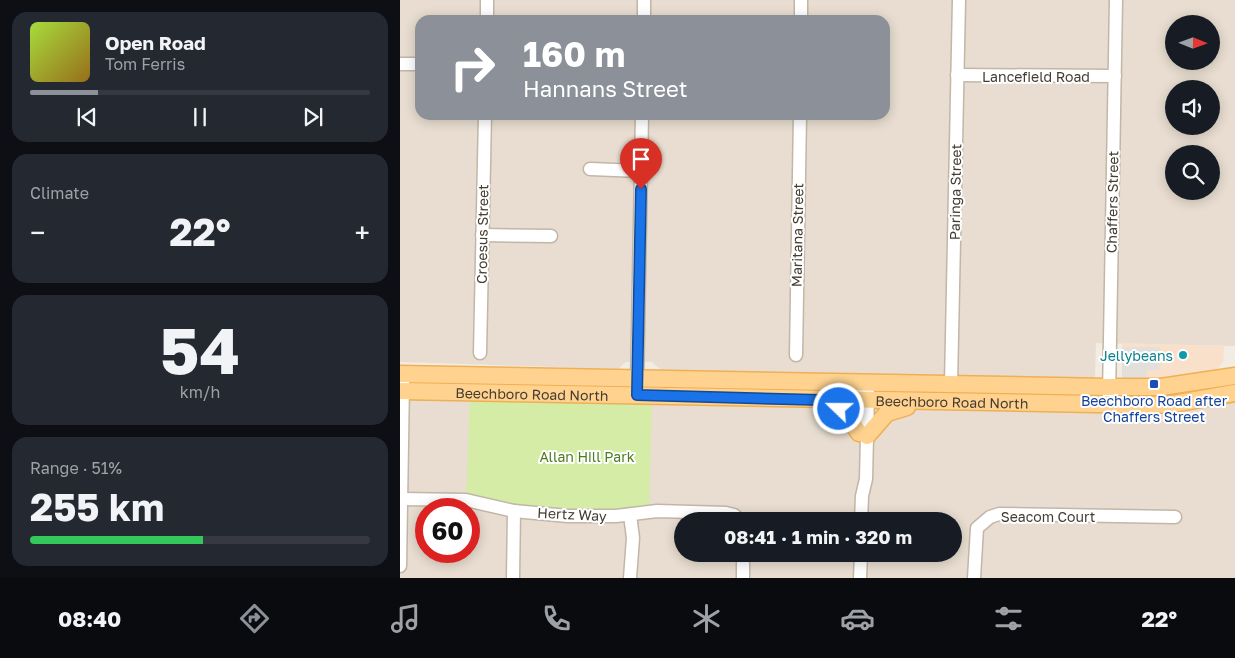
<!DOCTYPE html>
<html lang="en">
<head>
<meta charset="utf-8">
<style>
	:root { --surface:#171b24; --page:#242831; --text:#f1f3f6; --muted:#9ea1a6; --line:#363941; --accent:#8c9099 }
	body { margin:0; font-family:"Golos Text",sans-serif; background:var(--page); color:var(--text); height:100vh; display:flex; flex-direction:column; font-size:19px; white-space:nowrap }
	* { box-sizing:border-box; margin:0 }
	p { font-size:16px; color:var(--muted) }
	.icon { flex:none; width:28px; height:28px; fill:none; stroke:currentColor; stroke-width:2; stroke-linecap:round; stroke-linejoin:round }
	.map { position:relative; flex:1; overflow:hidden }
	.details { display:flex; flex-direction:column; gap:12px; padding:12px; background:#0d0f14; width:400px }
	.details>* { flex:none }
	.guide { position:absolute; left:15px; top:15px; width:475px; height:105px; border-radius:15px; box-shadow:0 2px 12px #0003; background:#8c9099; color:#fff; overflow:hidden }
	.needle { width:32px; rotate:91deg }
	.buttons { position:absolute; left:765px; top:15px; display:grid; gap:10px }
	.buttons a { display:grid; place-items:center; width:55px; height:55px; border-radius:50%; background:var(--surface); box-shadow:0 2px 12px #0003; font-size:25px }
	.speed { position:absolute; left:15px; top:498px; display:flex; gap:10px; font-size:25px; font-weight:700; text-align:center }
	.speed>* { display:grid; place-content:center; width:65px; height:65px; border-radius:50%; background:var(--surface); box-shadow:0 2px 12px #0003; line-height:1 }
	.speed .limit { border:8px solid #d22; background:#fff; color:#111 }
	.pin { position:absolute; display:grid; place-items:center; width:42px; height:42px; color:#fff; margin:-51px -21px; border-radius:50% 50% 50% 0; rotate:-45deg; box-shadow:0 0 5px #0007 }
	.pin .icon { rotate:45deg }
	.me { position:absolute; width:55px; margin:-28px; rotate:292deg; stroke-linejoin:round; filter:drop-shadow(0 0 4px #0008) }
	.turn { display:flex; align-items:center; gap:18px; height:105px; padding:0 25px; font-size:22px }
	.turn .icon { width:65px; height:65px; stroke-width:2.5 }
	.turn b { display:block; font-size:35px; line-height:42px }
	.big { font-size:38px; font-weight:700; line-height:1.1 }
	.details .tile { flex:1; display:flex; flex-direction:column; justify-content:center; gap:8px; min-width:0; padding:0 18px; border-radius:15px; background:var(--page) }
	.details .dial { align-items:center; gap:0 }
	.dial b { font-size:65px; line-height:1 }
	.song { display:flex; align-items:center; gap:15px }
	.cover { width:60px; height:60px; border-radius:8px; background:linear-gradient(135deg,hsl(80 70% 55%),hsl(40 70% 35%)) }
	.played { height:5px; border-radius:2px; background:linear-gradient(90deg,var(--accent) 20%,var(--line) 20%) }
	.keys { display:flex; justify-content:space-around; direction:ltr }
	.heat { display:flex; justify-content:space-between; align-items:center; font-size:28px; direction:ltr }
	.charge { height:8px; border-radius:4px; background:linear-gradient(90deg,#34c759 51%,var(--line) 0) }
	.trip { position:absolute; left:274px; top:512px; width:288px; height:50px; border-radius:25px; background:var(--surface); box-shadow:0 2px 12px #0003; font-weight:700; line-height:50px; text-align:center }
	.dock { display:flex; height:80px; justify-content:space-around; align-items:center; background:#090b0e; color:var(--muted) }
	.dock .icon { width:35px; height:35px }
	.dock .active { color:var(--accent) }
	.dock b { font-size:22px; color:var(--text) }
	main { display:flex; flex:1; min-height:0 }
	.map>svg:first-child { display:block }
</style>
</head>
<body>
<main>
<section class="details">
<div class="tile">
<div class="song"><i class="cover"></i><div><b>Open Road</b><p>Tom Ferris</p></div></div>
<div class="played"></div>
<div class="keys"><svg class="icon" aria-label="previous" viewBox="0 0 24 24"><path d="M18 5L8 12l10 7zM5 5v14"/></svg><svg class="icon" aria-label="pause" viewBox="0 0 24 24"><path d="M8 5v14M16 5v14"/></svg><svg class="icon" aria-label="next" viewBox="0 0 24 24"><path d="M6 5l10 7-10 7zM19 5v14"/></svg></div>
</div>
<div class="tile"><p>Climate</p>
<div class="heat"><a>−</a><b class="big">22°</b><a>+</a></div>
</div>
<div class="tile dial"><b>54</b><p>km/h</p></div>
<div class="tile"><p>Range · 51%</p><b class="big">255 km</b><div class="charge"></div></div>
</section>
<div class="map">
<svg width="835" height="578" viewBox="0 0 835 578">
	<rect width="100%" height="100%" fill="#f3ece2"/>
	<!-- residential -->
	<g fill="#e8ddd0" fill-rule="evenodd">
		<path d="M0,0H835V346L696,343L695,378L261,370L252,362H226L218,369L0,362ZM20,20H485V115H20ZM774,24H811V61H774ZM774,89H811V126H774ZM774,154H811V191H774Z"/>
		<path d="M0,392L709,404L835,393V578H0ZM26,509H69V551H26ZM282,521H552V554H282Z"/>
	</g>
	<!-- commercial -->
	<polygon fill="#f8e0ca" points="722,343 824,346 823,362 816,370 757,380 722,378"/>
	<!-- green -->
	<polygon fill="#d4eca6" points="70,393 252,396 249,512 216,516 66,500"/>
	<!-- parking -->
	<polygon fill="#e3dfdb" points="722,347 760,347 759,370 747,370 747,378 722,378"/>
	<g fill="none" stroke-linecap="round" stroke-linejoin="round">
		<!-- minor casing -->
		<g stroke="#c2b6a7" stroke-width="15">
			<g id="minor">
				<polyline points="87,20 87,0"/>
				<polyline points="244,20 244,0"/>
				<polyline points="401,20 401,0"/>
				<polyline points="0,64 20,64"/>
				<polyline points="557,75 715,76"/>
				<polyline points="190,169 241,171"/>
				<polyline points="82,235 151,236"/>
				<polyline points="80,353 85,115"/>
				<polyline points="396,355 400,115"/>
				<polyline points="551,384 559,0"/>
				<polyline points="237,385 242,115"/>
				<polyline points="709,396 716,0"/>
				<polyline points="459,434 459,383"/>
				<polyline points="1,499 66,500 114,511 168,516 216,516 257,511 326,513 334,515 341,521"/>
				<polyline points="461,521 462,496 466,479 468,392"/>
				<polyline points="0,566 3,382"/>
				<polyline points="113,578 114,511"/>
				<polyline points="230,578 233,538 230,515"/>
				<polyline points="343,578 343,554"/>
				<polyline points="460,578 461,554"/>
				<polyline points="574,578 577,528 590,517 599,514 775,517"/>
			</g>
		</g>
		<!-- major casing -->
		<g stroke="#efaf54" stroke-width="19">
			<g id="major">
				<polyline points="0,374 709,387 761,387 835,376"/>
				<path id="s1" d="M0,391L749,405L773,404L835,393"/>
				<polyline points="425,402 447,415 459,433"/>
				<polyline points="467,436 487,413 507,407"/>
			</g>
		</g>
		<!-- minor -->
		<use href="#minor" stroke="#fff" stroke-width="12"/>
		<!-- major -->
		<use href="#major" stroke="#ffd38f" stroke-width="16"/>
	</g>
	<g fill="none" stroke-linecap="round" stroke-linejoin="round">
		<!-- route casing -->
		<g stroke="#114b97" stroke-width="12">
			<polyline id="route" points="241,189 237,395 421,400 439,409"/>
		</g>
		<!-- route -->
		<use href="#route" stroke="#1a73e8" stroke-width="9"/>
	</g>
	<!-- markers -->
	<circle fill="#0f9aa8" stroke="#fff" stroke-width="2" cx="783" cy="355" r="5"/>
	<rect fill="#1a4fb4" stroke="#fff" stroke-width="2" x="749" y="379" width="10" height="10" rx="2.5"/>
	<g text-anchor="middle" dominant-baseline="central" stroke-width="4" stroke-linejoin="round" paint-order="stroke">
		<!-- street labels -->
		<g font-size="14" fill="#453c32" stroke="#fff">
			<text x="636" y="76">Lancefield Road</text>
			<text transform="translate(555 192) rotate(-89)">Paringa Street</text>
			<text transform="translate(712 202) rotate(-89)">Chaffers Street</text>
			<text transform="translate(82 234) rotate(-89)">Croesus Street</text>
			<text transform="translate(397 235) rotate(-89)">Maritana Street</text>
			<text stroke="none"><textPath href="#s1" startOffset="132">Beechboro Road North</textPath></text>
			<text stroke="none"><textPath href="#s1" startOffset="552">Beechboro Road North</textPath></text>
			<text transform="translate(172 514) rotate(3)">Hertz Way</text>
			<text x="648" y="516">Seacom Court</text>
		</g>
		<!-- culture labels -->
		<g font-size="14" fill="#0d838f" stroke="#fff" text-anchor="end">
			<text x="773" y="355">Jellybeans</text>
		</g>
		<!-- transit labels -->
		<g font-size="14" fill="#164399" stroke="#fff">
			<text x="754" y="400">Beechboro Road after<tspan x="754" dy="16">Chaffers Street</tspan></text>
		</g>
		<!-- park labels -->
		<g font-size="14" fill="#4d7c20" stroke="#fff">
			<text x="187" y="456">Allan Hill Park</text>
		</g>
	</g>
</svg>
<div class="buttons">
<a><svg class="needle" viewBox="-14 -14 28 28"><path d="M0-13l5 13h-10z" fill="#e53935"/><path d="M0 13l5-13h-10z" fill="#9ea1a6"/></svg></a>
<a><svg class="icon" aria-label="sound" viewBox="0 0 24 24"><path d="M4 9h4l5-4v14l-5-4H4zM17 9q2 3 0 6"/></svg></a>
<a><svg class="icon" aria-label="search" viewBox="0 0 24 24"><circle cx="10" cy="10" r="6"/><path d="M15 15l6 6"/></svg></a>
</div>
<div class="speed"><div class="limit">60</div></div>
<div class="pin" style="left:241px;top:189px;background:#d93025"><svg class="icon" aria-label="arrive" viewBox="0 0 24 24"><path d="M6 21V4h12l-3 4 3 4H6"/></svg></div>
<svg class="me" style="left:439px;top:409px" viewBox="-20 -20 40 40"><circle r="17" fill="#1a73e8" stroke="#fff" stroke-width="3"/><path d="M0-11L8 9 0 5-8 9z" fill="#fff"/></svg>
<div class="trip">08:41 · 1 min · 320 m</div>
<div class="guide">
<div class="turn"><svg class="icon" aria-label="right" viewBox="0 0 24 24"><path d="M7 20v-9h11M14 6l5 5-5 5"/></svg><div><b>160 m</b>Hannans Street</div></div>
</div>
</div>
</main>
<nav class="dock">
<b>08:40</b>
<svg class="icon active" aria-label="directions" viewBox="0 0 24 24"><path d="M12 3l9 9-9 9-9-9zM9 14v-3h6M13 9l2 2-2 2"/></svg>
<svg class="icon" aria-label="music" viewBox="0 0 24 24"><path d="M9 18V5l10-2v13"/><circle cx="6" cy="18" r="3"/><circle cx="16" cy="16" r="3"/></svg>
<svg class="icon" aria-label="phone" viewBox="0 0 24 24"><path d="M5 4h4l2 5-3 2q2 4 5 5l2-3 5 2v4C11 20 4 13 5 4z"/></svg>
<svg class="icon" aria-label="climate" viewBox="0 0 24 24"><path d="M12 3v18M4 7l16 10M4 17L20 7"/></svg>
<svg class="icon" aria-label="car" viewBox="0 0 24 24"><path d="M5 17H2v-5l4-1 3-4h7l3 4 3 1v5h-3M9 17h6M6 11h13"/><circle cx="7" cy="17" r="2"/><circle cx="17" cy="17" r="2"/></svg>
<svg class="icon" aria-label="filters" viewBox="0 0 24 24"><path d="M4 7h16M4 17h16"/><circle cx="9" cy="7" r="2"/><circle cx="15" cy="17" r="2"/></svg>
<b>22°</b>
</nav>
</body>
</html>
